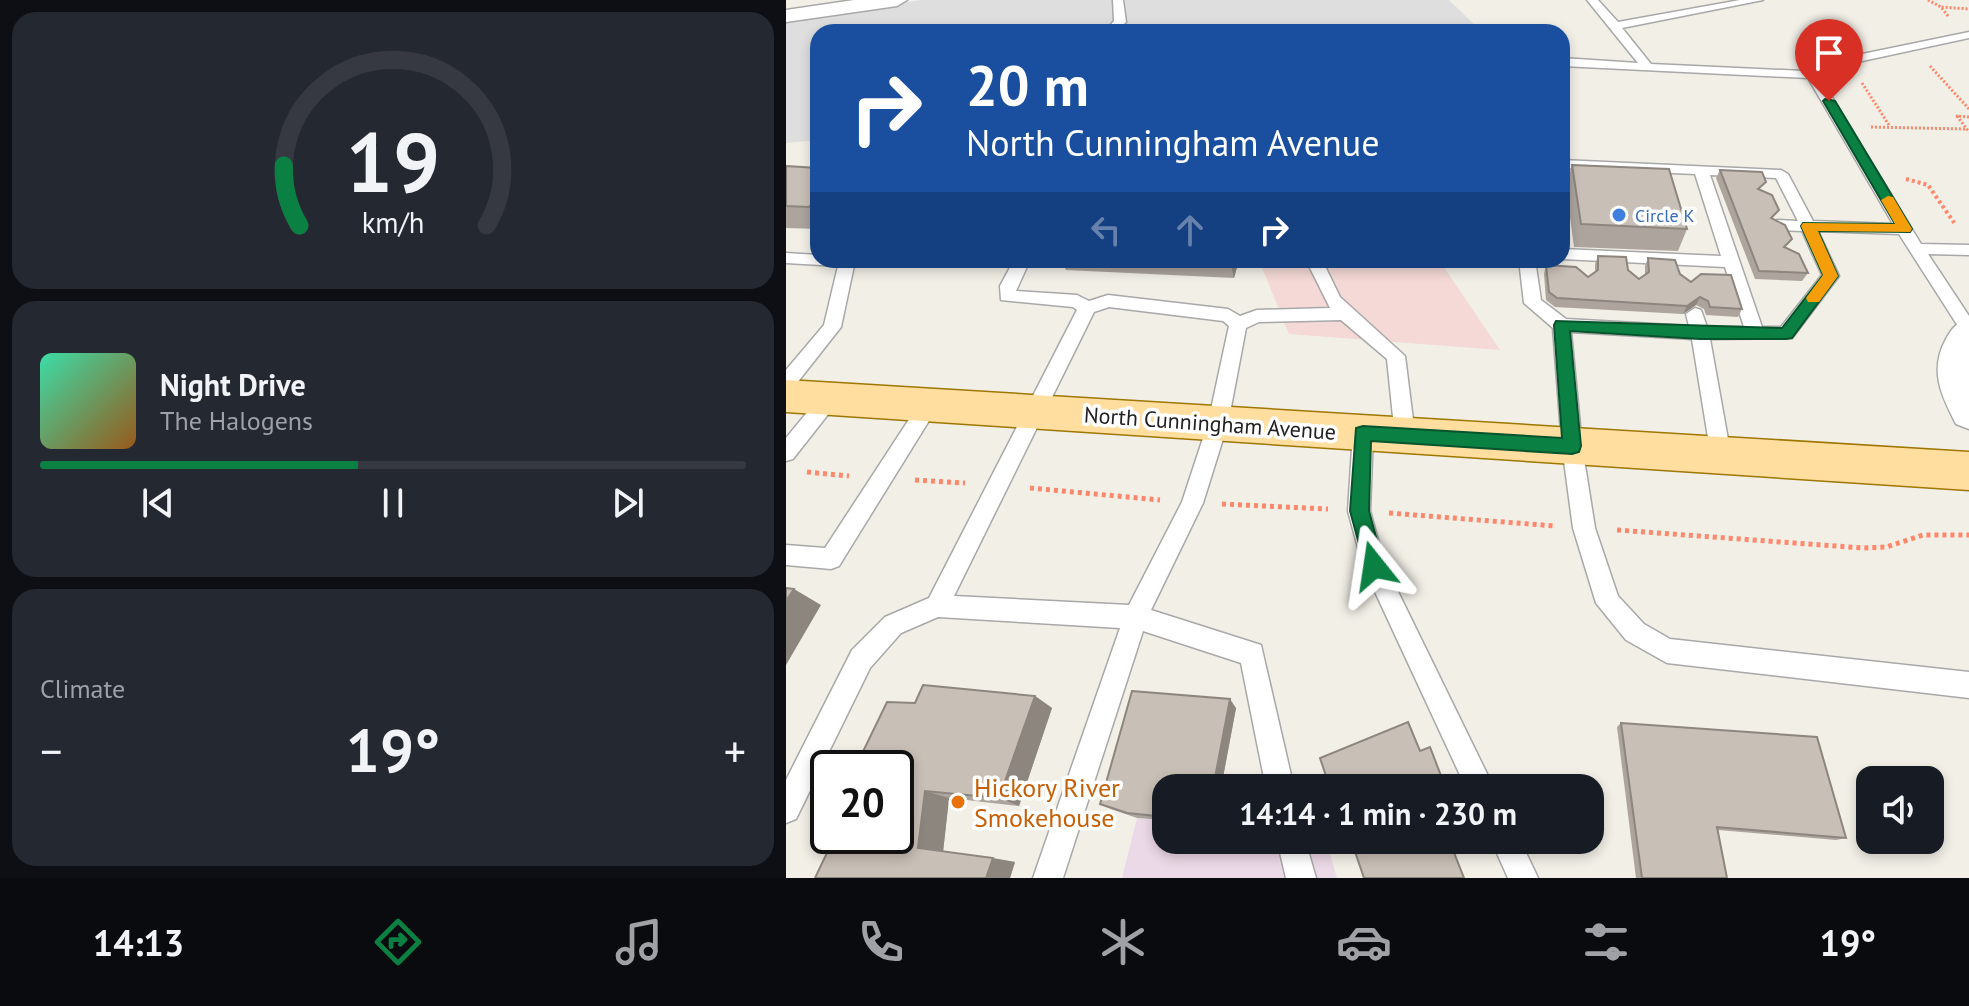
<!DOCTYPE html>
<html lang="en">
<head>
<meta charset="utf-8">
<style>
	:root { --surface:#171b24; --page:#242831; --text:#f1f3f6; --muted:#9ea1a6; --line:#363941; --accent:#0b8043 }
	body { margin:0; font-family:"PT Sans",sans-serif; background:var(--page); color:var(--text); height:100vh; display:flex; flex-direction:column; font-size:30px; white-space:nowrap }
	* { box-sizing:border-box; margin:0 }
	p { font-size:26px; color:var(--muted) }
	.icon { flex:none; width:44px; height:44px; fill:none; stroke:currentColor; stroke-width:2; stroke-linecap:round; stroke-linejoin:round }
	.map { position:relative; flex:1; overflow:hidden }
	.side { display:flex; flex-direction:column; gap:12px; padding:12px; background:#0d0f14; width:786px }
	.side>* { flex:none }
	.hud { position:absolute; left:24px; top:24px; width:760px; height:244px; border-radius:24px; box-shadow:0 4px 12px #0003; background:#1a4fa0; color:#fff; overflow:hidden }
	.buttons { position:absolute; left:1070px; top:766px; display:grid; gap:16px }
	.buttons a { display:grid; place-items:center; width:88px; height:88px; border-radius:16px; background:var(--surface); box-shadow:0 4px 12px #0003; font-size:40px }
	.speed { position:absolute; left:24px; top:750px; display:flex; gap:16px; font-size:40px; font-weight:700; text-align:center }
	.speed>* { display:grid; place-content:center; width:104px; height:104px; border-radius:50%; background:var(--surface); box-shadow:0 4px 12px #0003; line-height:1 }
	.speed .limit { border:4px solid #111; border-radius:12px; background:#fff; color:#111 }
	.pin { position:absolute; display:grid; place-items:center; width:68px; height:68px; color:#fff; margin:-82px -34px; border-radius:50% 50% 50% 0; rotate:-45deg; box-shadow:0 0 8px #0007 }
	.pin .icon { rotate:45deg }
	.me { position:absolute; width:88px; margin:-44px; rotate:345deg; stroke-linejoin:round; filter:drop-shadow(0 0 6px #0008) }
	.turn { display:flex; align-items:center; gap:28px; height:168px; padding:0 24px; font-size:36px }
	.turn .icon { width:104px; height:104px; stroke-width:2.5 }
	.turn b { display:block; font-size:56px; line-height:68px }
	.lanes { display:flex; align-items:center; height:76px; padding:0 24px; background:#0003; justify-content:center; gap:40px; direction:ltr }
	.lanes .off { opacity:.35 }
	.big { font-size:60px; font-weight:600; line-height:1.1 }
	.side .widget { flex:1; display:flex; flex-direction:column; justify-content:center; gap:12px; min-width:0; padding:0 28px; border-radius:24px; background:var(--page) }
	.side .dial { align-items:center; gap:0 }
	.dial svg { height:208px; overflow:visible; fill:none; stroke:var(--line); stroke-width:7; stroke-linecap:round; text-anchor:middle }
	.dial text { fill:var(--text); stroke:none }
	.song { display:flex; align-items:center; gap:24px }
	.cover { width:96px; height:96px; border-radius:12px; background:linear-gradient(135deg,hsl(160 70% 55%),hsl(30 70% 35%)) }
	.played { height:8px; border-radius:4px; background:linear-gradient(90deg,var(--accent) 45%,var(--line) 45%) }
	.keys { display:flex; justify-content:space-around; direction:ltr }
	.heat { display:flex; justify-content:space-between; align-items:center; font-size:44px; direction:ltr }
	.trip { position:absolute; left:366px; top:774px; width:452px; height:80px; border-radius:24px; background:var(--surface); box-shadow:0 4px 12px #0003; font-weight:600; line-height:80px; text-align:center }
	.tab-bar { display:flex; height:128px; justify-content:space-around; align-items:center; background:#090b0e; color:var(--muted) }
	.tab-bar .icon { width:56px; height:56px }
	.tab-bar .active { color:var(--accent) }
	.tab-bar b { font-size:36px; color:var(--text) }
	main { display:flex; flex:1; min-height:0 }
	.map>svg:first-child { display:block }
</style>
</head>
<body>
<main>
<section class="side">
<div class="widget dial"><svg viewBox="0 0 100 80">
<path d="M14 69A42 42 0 1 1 86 69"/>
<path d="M14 69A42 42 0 0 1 8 46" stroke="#0b8043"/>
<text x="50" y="56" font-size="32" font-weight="700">19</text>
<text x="50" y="72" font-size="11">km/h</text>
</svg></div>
<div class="widget">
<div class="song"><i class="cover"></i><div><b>Night Drive</b><p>The Halogens</p></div></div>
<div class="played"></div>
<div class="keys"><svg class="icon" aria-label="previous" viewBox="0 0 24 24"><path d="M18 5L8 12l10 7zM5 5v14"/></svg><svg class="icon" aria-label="pause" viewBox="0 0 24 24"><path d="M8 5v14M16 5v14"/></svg><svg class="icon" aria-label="next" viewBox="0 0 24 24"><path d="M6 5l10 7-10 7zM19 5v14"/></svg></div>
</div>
<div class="widget"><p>Climate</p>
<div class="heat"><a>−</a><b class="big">19°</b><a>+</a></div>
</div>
</section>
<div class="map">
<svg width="1183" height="878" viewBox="0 0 1183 878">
	<rect width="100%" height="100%" fill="#f2efe7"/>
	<!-- residential -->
	<polygon fill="#dfdede" points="136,0 663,0 696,32 32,32 32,140 0,143 0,20"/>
	<!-- commercial -->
	<polygon fill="#f4d9d6" points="473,260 653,260 714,350 503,334"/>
	<!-- industrial -->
	<polygon fill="#ecd9e7" points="351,818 380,820 380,840 540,840 551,878 336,878"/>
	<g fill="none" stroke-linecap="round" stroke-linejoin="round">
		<!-- service casing -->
		<g stroke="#a8a8a8" stroke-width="3">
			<g id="service">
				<polygon points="327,0 337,0 340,22 330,32 318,32 328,21"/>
				<path d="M801,0H812L832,22L954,0H977L836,28L865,64L1018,71L1019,66L1023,65L1183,32V38L1030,71L1135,244L1183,245V255L1142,254L1183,316V336L1177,334L1113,234L1032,231L1053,276L1006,338L924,339L945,456L942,462L935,464L928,462L925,456L906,339L785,332L796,446L809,528L832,596L858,624L884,639L1183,672V698L881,663L840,640L810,603L787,528L776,446L767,328L738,303L733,260H749L755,300L780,319L903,326L900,314L909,308L915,310L921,327H958L939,267L776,259V249L935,256L909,174L776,168V160L995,170L1002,174L1027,221L1107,224L1022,78L776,66V58L852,63ZM924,175L990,178L1012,221L991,220L983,225L991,230L1016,231L1036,275L995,327H976Z"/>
				<polygon points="0,253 32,255 32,260 69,261 55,327 7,388 0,390 0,370 38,325 52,266 0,263"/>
				<path d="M228,260H244L230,291L291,295L303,301L322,295L442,309L454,316L471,310L544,308L520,260H536L554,297L619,356L629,436L626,442H612L609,436L601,359L555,320L473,322L460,328L442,423L417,503L365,610L475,645L508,788H480L455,663L357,631L277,878H247L334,628L152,617L115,633L84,668L10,819L0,823V780L66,650L99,617L143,598L291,310L287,307L215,300L214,286ZM323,307L437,321L443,326L422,423L396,502L343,605L168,596L308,312Z"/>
				<polygon points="44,391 51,393 54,398 51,403 7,459 0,461 0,438 37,393"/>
				<polygon points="142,398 149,401 152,406 149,411 53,566 45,569 0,565 0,545 39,548 135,401"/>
				<polygon points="577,425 584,427 587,433 584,511 599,565 708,788 680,788 577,566 562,511 567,433 570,427"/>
				<polygon points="491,840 519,840 530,878 500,878"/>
				<polygon points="705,840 734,840 752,878 722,878"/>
			</g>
		</g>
		<!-- minor casing -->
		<g stroke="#a8a8a8" stroke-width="3">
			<g id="minor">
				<polygon points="68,0 121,0 111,6 0,22 0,10"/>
				<path d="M1183,319V429L1170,424C1155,395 1143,370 1160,339C1166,328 1170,323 1183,319Z"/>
			</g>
		</g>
		<!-- primary casing -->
		<g stroke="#9e7700" stroke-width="3">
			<polygon id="primary" points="0,380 1183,452 1183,490 0,412"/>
		</g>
		<!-- path-far2 -->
		<g stroke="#ff876b" stroke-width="3" stroke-dasharray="2 2" stroke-linecap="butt">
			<polyline points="1142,0 1155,7"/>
			<polyline points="1162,16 1155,7 1183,9"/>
			<polyline points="1144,66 1183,109"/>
			<polyline points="1076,83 1103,125"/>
			<polyline points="1183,117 1171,116 1183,132"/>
			<polyline points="1085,127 1180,129"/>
		</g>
		<!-- path-far1 -->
		<polyline stroke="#ff876b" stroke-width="4" stroke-dasharray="3 3" stroke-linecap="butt" points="1120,179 1142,185 1169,224"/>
		<!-- path -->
		<g stroke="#ff876b" stroke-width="5" stroke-dasharray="4 4" stroke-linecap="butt">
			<polyline points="21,472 63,476"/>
			<polyline points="129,480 179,483"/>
			<polyline points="244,488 374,500"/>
			<polyline points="436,504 542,509"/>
			<polyline points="603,513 769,526"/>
			<polyline points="831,530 1077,548 1100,547 1137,535 1183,535"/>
		</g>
		<!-- service -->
		<use href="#service" fill="#fff" fill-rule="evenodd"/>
		<!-- minor -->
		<use href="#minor" fill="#fff" fill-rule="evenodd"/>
		<!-- primary -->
		<use href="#primary" fill="#ffde9f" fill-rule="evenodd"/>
	</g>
	<!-- wall -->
	<g fill="#aca49d">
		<polygon points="786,165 901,229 892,251 788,247 780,187"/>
		<polygon points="0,166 32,168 32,229 0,228"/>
		<polygon points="934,170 975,190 1000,248 1022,273 1016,281 969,279 930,178"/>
		<polygon points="812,256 842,270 853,279 859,275 859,266 862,258 894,274 905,282 956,309 952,317 920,315 918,309 910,305 897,314 769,307 760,300 758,274 760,265 802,277 809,272 809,264"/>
		<polygon points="275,260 453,260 448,278 280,270"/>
		<polygon points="249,696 266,708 233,806 163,798 157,851 229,862 224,878 29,878"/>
		<polygon points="450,708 435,788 380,788 380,820 351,818 325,809 314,804"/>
		<polygon points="835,723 1060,838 1050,840 932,830 941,878 850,878 831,727"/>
	</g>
	<!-- shaded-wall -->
	<g fill="#8c867f">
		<polygon points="32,197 32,219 23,207"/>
		<polygon points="444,260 453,260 448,278"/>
		<polygon points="914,297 910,305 897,314 901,306"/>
		<polygon points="8,589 35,605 0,665 0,601"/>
		<polygon points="249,696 266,708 233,806 213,798"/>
		<polygon points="444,699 450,708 435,788 427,788"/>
		<polygon points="139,791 163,798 157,853 132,848"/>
		<polygon points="207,858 229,862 224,878 200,878"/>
	</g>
	<!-- building -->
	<g fill="#c8bfb6" stroke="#8c867f" stroke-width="2">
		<polygon points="786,165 883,169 901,229 795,224"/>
		<polygon points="0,166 32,168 32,197 23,207 0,206"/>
		<polygon points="934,170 976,172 980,182 972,189 986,195 993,210 985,218 999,225 1006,239 998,247 1013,254 1022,273 973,271"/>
		<polygon points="812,256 840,257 842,270 853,279 863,272 862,258 889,260 894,274 905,282 915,274 945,275 956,309 924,307 922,301 914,297 901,306 771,298 763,292 760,265 790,267 802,277 812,270"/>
		<polygon points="0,588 8,589 0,601"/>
		<polygon points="137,685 249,696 213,798 139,791 132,848 207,858 200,878 29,878 49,836 110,836 110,768 69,768 101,702 129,703"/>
		<polygon points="346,691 444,699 427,788 380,788 380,817 341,813 314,804"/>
		<polygon points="622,722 634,751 644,747 657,781 643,788 544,788 534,758"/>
		<polygon points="835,723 1031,737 1060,838 931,827 941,878 856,878"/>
		<polygon points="565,840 663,840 678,878 578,878"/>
	</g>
	<!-- route -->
	<polygon fill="#0b8043" stroke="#07532c" stroke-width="2" points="1039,99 1049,101 1126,229 1124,232 1032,231 1052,276 1006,338 1000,339 914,339 784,331 795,446 793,452 786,454 585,441 583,511 598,566 595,573 588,576 581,573 564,511 570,428 577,426 776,438 768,325 770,321 996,328 1037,275 1015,226 1017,223 1109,224 1037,101"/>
	<!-- slow -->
	<polygon fill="#f59e0b" points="1102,196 1107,197 1126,229 1124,232 1032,231 1052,276 1033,302 1022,302 1020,298 1037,275 1015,226 1017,223 1109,224 1095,200"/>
	<!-- markers -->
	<circle fill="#3f7fe0" stroke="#fff" stroke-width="3" cx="833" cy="215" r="8"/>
	<circle fill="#e8710a" stroke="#fff" stroke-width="3" cx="172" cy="802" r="8"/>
	<g text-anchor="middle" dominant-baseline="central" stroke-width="7" stroke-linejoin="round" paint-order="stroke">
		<!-- far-shop labels -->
		<g font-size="18" fill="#366cbe" stroke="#fff" text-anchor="start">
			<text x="849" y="215">Circle K</text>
		</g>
		<!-- street labels -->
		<g font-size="22" fill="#212121" stroke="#fff">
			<text transform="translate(424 423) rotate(4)">North Cunningham Avenue</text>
		</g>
		<!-- near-food labels -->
		<g font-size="26" fill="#c56008" stroke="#fff" text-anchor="start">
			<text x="188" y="787">Hickory River<tspan x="188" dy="30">Smokehouse</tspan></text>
		</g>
	</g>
</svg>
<div class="buttons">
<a><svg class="icon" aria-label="sound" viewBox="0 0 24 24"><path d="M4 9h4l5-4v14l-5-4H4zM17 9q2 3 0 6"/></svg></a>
</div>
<div class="speed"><div class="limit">20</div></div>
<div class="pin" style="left:1043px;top:101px;background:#d93025"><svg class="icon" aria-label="arrive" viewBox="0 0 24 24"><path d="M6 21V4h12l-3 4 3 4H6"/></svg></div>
<svg class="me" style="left:588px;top:566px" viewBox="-20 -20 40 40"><path d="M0-17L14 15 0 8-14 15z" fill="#0b8043" stroke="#fff" stroke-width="4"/></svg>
<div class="trip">14:14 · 1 min · 230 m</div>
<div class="hud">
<div class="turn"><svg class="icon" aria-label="right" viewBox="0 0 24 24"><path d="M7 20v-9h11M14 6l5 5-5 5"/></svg><div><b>20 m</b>North Cunningham Avenue</div></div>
<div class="lanes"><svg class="icon off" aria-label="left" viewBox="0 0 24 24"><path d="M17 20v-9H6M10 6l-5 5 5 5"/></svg><svg class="icon off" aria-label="ahead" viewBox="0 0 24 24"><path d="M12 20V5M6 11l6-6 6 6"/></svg><svg class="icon" aria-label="right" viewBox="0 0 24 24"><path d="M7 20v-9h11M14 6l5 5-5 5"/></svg></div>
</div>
</div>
</main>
<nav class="tab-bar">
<b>14:13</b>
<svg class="icon active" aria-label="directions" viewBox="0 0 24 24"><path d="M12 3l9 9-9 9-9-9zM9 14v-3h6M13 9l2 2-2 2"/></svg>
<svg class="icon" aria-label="music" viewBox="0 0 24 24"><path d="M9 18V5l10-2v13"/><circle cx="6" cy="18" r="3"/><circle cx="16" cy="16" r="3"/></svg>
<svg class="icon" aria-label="phone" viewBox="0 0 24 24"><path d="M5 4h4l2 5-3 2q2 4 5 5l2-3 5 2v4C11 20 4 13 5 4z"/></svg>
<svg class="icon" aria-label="climate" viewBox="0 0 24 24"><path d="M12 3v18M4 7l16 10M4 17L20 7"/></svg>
<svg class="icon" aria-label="car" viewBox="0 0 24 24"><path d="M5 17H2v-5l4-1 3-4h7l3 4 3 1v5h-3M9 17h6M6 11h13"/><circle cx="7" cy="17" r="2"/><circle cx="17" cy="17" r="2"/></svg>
<svg class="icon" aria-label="filters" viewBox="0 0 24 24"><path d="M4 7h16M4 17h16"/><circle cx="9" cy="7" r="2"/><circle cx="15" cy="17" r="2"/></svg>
<b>19°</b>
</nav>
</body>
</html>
